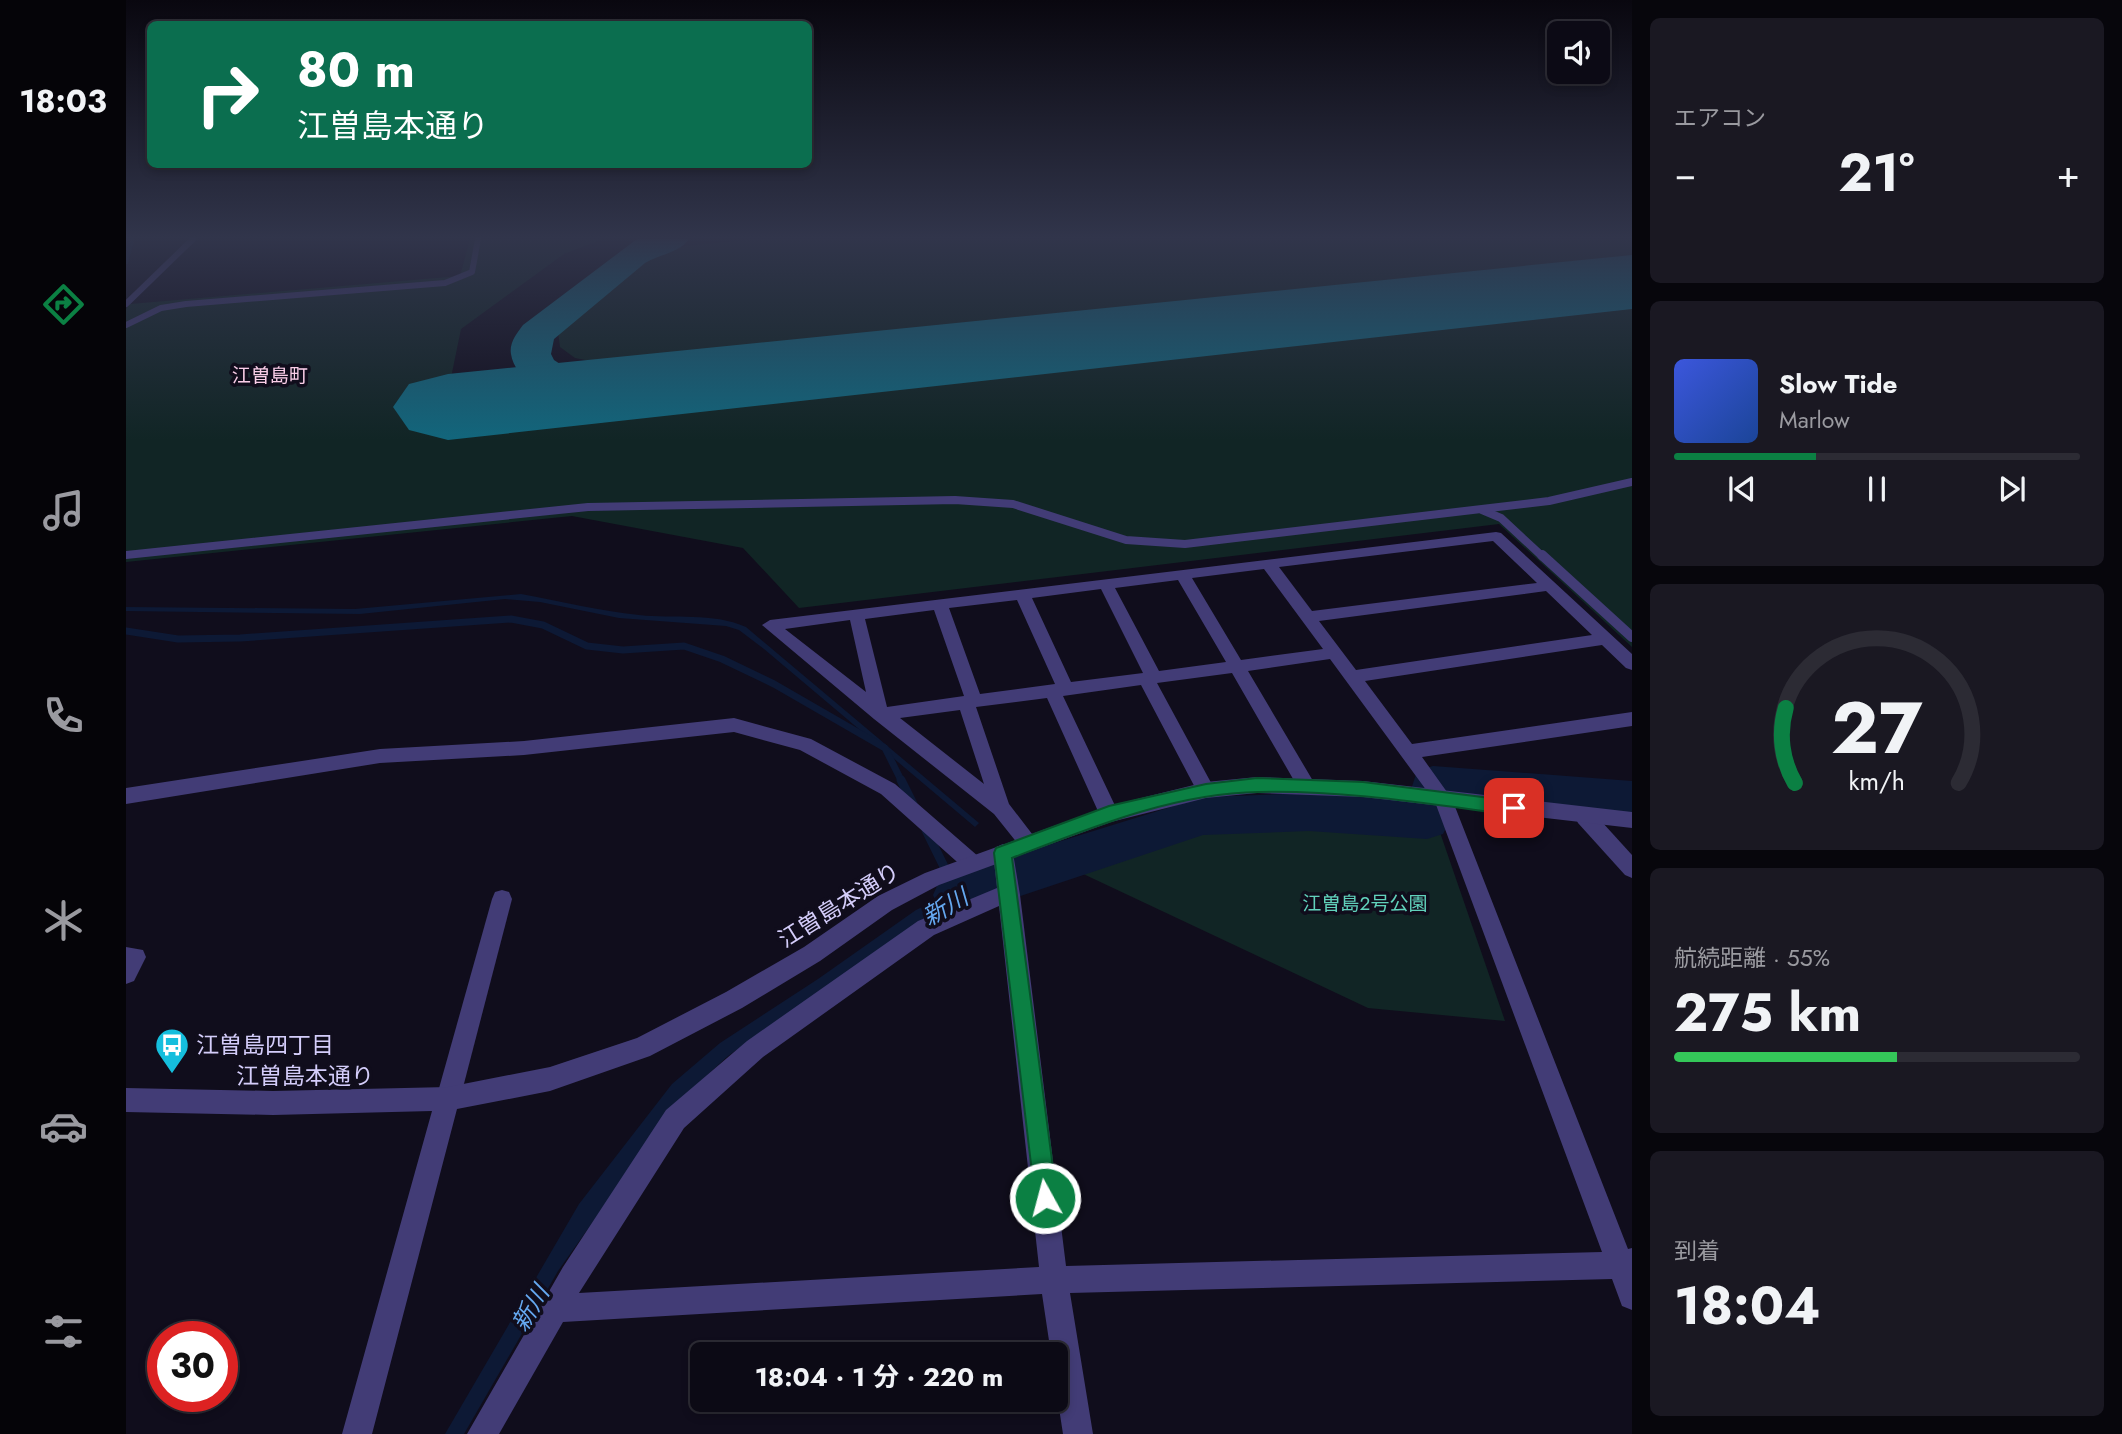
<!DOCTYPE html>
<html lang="ja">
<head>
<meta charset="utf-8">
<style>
	:root { --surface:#0c0a15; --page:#1a1822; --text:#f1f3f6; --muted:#9a9aa0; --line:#2c2b34; --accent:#0b8043 }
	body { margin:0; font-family:Jost,"Noto Sans JP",sans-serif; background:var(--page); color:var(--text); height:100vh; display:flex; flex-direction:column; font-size:26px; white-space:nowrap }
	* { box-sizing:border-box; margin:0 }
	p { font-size:23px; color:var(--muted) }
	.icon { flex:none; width:38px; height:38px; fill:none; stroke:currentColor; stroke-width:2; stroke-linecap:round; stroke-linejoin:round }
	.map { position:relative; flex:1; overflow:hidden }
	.side { display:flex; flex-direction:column; gap:18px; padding:18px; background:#07060c; width:490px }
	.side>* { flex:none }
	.guide { position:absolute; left:21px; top:21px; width:665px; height:147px; border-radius:10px; box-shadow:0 4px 10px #0003,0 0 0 2px var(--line); background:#0b6e4f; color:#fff; overflow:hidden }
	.controls { position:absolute; left:1421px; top:21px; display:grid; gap:14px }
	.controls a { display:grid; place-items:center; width:63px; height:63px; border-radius:10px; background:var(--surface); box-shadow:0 4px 10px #0003,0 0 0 2px var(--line); font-size:35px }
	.speed { position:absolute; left:21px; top:1321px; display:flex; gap:14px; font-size:35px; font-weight:700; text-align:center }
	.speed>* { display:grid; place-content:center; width:91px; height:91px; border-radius:50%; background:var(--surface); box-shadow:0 4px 10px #0003,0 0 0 2px var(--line); line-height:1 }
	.speed .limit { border:10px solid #d22; background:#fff; color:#111 }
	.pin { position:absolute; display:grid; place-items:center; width:60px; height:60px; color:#fff; margin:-30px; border-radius:14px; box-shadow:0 4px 10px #0006 }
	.me { position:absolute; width:77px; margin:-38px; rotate:353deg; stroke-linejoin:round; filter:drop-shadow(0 0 5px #0008) }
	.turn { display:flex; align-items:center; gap:24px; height:147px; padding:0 35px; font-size:32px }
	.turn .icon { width:91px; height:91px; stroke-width:2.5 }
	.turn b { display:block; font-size:49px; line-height:60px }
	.big { font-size:52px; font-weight:700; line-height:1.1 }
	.side .card { flex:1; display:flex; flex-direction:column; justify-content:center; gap:10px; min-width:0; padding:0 24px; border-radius:10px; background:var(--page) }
	.side .dial { align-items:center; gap:0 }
	.dial svg { height:182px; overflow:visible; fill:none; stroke:var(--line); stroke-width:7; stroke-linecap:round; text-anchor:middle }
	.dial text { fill:var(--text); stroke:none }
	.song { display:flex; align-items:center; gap:21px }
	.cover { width:84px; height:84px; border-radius:10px; background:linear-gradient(135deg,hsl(230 70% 55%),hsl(220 70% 35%)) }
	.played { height:7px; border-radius:4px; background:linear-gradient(90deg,var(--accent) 35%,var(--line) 35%) }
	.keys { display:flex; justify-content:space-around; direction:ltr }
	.heat { display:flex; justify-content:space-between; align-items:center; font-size:38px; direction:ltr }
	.charge { height:10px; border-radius:5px; background:linear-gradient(90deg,#34c759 55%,var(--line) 0) }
	.trip { position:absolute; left:564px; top:1342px; width:378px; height:70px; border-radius:10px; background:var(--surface); box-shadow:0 4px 10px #0003,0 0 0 2px var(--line); font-weight:700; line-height:70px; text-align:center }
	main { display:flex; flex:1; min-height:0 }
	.tab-bar { display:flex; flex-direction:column; width:126px; justify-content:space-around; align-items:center; background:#050408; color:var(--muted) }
	.tab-bar .icon { width:49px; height:49px }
	.tab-bar .on { color:var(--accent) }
	.tab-bar b { font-size:32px; color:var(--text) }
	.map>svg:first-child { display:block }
</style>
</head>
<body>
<main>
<nav class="tab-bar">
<b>18:03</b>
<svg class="icon on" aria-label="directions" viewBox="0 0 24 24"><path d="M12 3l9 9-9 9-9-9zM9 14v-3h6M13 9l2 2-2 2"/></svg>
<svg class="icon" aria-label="music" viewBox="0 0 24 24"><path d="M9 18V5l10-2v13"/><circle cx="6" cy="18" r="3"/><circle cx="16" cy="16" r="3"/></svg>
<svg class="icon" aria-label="phone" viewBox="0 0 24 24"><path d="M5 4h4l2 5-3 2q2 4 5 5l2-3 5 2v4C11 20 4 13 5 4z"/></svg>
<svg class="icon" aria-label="climate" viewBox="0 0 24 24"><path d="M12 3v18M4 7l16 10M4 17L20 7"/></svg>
<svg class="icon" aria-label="car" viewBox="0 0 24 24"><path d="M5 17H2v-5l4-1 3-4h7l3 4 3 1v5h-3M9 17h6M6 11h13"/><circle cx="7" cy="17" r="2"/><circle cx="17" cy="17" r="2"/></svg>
<svg class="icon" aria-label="filters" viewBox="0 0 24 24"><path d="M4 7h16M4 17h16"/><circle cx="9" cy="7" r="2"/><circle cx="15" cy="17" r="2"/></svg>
</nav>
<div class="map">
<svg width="1506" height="1434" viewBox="0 0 1506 1434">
	<rect width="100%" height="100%" fill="#100d1c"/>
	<!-- green -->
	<g fill="#112525">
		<polygon points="344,239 477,239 438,254 335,329 313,436 1506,305 1506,647 1373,524 673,608 617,548 446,516 0,562 0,309 4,304 334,276"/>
		<polygon points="630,239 1506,239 1506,261 485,365 449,358 434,347 432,332 440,323 519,260 532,253 550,247"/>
		<polygon points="1171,801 1308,815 1379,1021 1242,1008 917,855 1086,805"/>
	</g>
	<!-- water -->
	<g fill="#0d1935">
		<path d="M395,594C434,601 474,611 513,615C548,619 586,612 620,627L853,823L849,827L638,649L613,630L600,626L493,618L414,602L379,599L234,614L0,611V607L229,609Z"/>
		<path d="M1156,801L1239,806L1242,817C1189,812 1139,810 1086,817C1028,826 971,849 916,867L911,859L1043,816L1085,806Z"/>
		<polygon points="836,888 843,898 789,925 602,1056 552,1102 432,1271 338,1434 319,1434 453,1204 546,1084 594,1043 692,979 790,910"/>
	</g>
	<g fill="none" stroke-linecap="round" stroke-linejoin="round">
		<!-- stream-far2 -->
		<polyline stroke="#0d1935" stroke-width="4.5" points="0,262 6,239"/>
		<!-- stream-far1 -->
		<polyline stroke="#0d1935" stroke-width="7" points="0,631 52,639 114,638 385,619 417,625 461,646 497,650 558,646 596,659 648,684 759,748 776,782"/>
		<!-- stream -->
		<g stroke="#0d1935" stroke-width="9">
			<polyline points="775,780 787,804"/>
			<polyline points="800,830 832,895 830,897"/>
		</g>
		<!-- river -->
		<polygon fill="#0d1935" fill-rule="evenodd" points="1307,766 1506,781 1506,819 1327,804 1324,820 1317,834 1301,839 1183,831 1077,835 832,917 814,911 807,895 814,879 832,873 1077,797 1183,793 1282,799 1291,771"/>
		<!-- taxiway -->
		<path fill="#12667c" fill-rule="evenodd" d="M511,239H563C555,252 532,255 519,263L428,339L425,354L428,360L466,385L473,394L466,403C462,404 455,407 450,407C427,406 388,378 385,354C383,343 391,333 397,325Z"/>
		<!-- runway -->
		<polygon fill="#12667c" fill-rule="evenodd" points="1506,255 1506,309 322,440 283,430 267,407 283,384 322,374"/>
		<!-- service-far2 -->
		<g stroke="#423c76" stroke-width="6">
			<polyline points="0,304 67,239"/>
			<polyline points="0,325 35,308 60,304 319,283 346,272 352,239"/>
		</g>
		<!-- service-far1 -->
		<g stroke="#423c76" stroke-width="8">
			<polyline points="1356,510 1375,518 1417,557"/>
			<polyline points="0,555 462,507 829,500 887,504 1000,540 1059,544 1423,501 1506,482"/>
		</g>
		<!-- service -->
		<polyline stroke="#423c76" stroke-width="10" points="1416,555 1506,637"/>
		<!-- minor -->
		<g fill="#423c76" fill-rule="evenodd">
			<path d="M1370,532L1375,533L1506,654V670L1500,668L1476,645L1239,681L1286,744L1506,712V726L1296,757L1326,799L1502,1249L1506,1248V1310L1496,1306L1486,1279L944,1293L967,1434H937L929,1382V1354H925L916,1294L437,1322L373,1434H341L437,1267L540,1110L621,1041L792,921L871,888L867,853L870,847L877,844L884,847L887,853L894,895L940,1266L1476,1252L1309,802L1204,659L1122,671L1190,786L1188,791L1181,794L1174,791L1106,673L1031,683L1089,790L1087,795L1080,798L1073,795L1015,685L937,696L993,814L990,820L983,822L976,820L921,698L850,707L883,804L913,843L910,849L903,851L896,849L868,814L748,719L636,625L644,620ZM1367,541L1411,583L1186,611L1153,567ZM1138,569L1197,649L1115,660L1066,578ZM1052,580L1100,662L1033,671L989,588ZM975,589L1017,673L945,682L906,598ZM1420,591L1466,635L1230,670L1193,621ZM891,600L929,684L854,694L823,608ZM808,610L838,696L761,707L739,619ZM724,620L740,692L659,629ZM834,710L858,784L774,718ZM873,906L913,1267L453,1293L558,1128L637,1057L808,935Z"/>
			<polygon points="608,718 685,739 769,784 853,857 856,863 853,869 846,872 839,869 755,794 674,750 608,732 398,755 254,763 0,804 0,788 254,749 398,741"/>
			<polygon points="1459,809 1466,811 1506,855 1506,878 1499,875 1452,823 1449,817 1452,811"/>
			<polygon points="376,890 383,892 386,899 334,1099 331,1108 322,1111 313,1108 310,1099 366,899 369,892"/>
			<polygon points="0,947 17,950 20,957 8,981 0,984"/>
		</g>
		<!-- tertiary -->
		<polygon fill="#423c76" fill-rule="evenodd" points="1131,777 1237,781 1506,812 1506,828 1237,797 1131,793 1080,798 985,822 813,885 766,910 694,961 616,1008 524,1056 424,1091 331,1109 246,1434 216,1434 306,1111 147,1115 0,1112 0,1088 147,1091 322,1087 424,1067 511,1038 600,992 678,947 752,896 799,873 983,806 1080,782"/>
	</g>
	<!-- sky -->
	<linearGradient id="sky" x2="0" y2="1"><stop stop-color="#09070f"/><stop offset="0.54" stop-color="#31354b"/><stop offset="1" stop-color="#31354b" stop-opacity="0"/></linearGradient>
	<rect width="1506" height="440" fill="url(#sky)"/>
	<!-- route -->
	<path fill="#0b8043" stroke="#07532c" stroke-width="2" d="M1131,778L1237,782L1388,801L1396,808L1388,815C1303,804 1218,790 1133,792C1048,793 964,828 886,858L931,1198L927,1206L919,1210L910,1206L868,853L870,848L983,806L1080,784Z"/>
	<!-- icons -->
	<defs>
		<g id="bus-pin" transform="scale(1.75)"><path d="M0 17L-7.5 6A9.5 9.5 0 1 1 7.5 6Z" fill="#15bedd" stroke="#100d1c"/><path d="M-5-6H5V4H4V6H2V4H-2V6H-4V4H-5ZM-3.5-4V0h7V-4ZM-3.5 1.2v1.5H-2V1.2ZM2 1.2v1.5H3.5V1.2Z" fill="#fff"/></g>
	</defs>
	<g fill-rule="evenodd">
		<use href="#bus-pin" x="46" y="1045"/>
	</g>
	<g text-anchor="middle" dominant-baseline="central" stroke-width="7" stroke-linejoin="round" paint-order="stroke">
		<!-- far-quarter labels -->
		<g font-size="19" fill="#facee8" stroke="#100d1c">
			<text x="144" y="375">江曽島町</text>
		</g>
		<!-- park labels -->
		<g font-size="19" fill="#61d2bc" stroke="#100d1c">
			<text x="1239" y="903">江曽島2号公園</text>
		</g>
		<!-- near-street labels -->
		<g font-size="23" fill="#d4cdfa" stroke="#100d1c">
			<text transform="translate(713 905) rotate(-32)">江曽島本通り</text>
			<text x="179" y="1076">江曽島本通り</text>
		</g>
		<!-- near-poi labels -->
		<g font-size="23" fill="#d4cdfa" stroke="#100d1c" text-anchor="start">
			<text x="70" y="1045">江曽島四丁目</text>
		</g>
		<!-- near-water labels -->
		<g font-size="24" font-style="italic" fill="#65a8f0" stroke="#100d1c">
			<text transform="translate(819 907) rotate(-30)">新川</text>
			<text transform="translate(404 1308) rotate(-59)">新川</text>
		</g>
	</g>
</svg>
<div class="controls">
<a><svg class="icon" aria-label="sound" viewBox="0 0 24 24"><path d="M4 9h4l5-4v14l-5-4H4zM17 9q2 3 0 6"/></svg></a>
</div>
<div class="speed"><div class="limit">30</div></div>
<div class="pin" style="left:1388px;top:808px;background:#d93025"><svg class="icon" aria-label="arrive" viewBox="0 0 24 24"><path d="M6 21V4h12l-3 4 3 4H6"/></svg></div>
<svg class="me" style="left:919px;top:1198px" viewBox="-20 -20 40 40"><circle r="17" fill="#0b8043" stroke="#fff" stroke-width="3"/><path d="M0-11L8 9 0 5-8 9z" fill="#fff"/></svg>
<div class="trip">18:04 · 1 分 · 220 m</div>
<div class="guide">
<div class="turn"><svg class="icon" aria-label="right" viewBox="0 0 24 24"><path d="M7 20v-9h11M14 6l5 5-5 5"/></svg><div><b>80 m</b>江曽島本通り</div></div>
</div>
</div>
<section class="side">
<div class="card"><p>エアコン</p>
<div class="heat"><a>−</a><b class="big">21°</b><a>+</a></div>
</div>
<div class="card">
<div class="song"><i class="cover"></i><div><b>Slow Tide</b><p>Marlow</p></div></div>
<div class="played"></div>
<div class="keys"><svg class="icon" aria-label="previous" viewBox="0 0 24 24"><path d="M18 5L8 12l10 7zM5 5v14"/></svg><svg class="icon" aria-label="pause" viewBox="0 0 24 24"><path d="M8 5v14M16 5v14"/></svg><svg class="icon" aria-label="next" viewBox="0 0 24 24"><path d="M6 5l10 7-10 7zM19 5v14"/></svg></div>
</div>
<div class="card dial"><svg viewBox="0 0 100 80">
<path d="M14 69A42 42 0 1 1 86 69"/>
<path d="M14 69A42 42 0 0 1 10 36" stroke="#0b8043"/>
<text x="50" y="56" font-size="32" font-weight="700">27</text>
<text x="50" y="72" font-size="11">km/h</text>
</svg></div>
<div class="card"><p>航続距離 · 55%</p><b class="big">275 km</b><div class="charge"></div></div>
<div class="card"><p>到着</p><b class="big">18:04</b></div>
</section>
</main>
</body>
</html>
